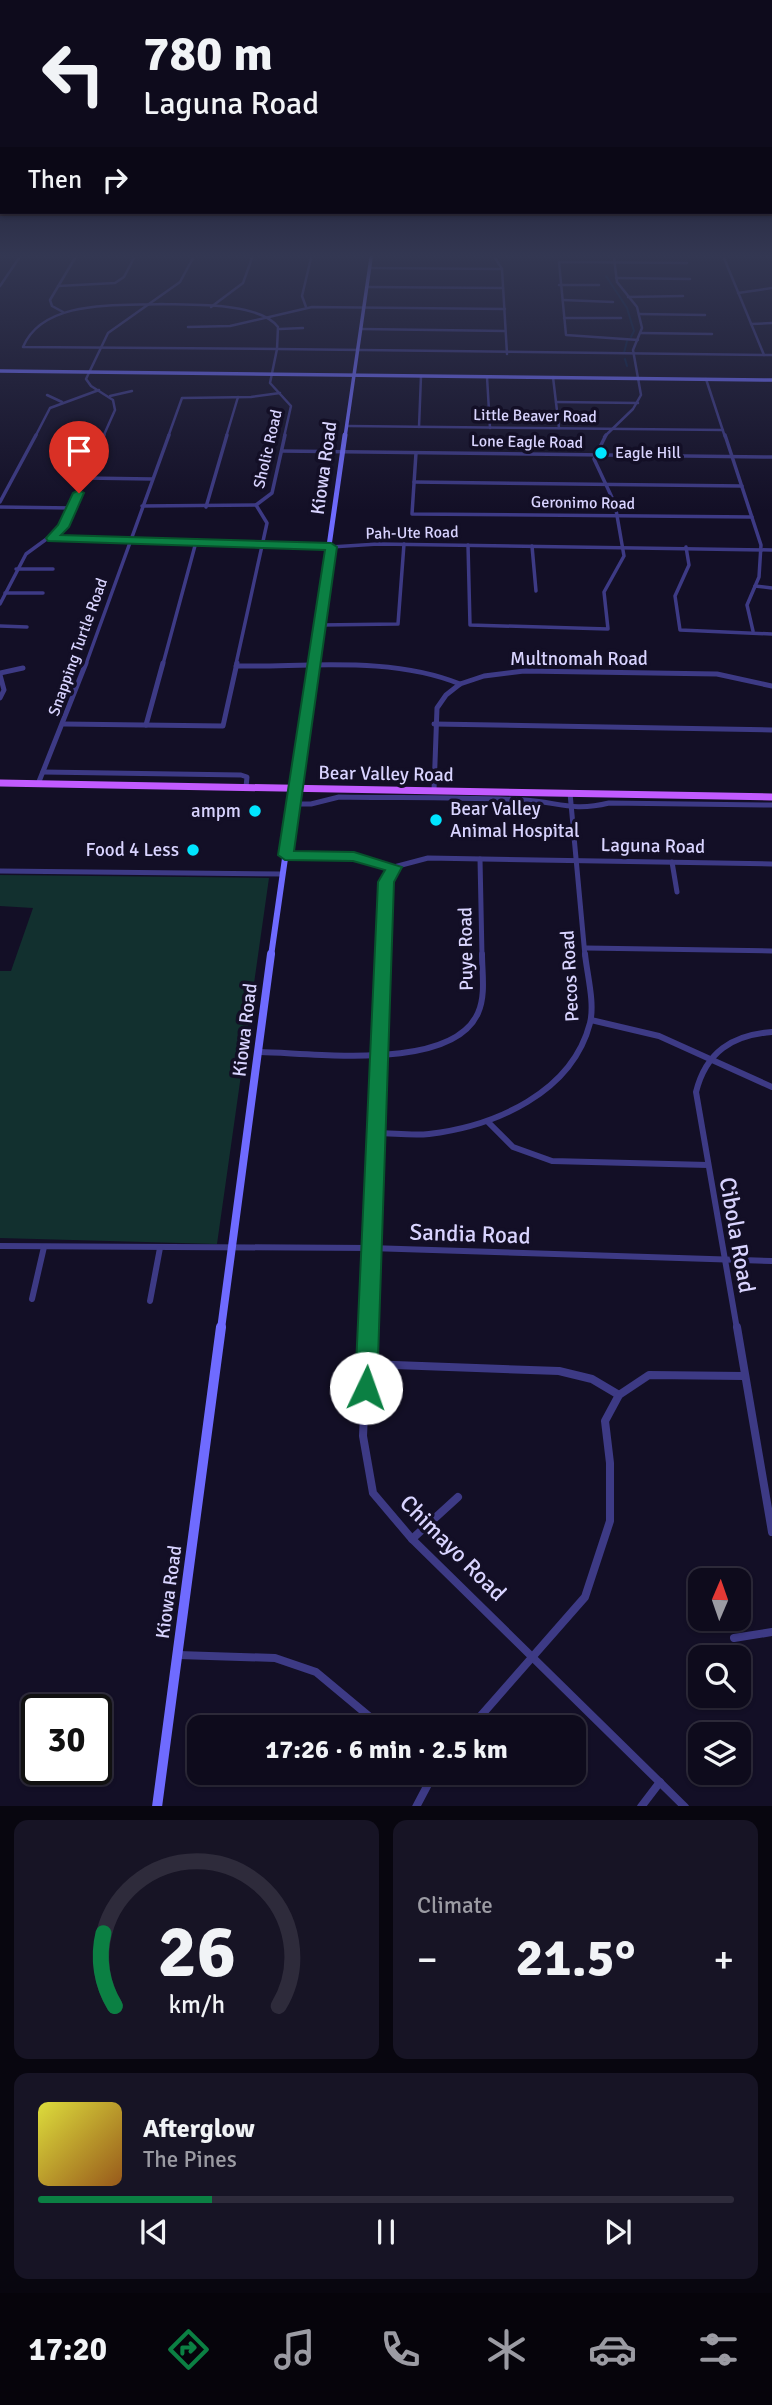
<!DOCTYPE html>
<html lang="en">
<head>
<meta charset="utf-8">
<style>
	:root { --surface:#0e0b1c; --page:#171425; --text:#f1f3f6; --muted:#9b9ba3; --line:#2e2b3b; --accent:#0b8043 }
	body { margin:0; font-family:Signika,sans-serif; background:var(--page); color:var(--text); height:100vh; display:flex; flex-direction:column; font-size:26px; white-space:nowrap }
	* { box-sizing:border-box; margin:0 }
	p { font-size:23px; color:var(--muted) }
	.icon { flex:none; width:38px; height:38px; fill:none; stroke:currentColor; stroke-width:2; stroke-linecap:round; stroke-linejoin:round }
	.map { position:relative; height:1806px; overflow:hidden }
	.sheet { display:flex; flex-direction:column; gap:14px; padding:14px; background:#08060f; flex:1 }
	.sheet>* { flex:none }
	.guide { position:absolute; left:0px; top:0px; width:774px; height:214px; box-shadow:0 2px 5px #0004,0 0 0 2px var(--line); background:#0e0b1c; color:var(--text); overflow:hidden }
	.needle { width:46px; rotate:2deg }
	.tools { position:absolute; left:688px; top:1568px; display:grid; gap:14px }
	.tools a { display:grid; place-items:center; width:63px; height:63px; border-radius:14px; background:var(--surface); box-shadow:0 2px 5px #0004,0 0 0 2px var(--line); font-size:35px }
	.speed { position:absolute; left:21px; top:1694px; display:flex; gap:14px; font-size:35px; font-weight:700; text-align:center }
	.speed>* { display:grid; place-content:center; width:91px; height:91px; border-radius:50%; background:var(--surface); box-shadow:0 2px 5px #0004,0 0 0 2px var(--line); line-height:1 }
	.speed .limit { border:4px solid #111; border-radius:10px; background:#fff; color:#111 }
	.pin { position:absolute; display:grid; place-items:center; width:60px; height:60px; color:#fff; margin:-72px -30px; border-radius:50% 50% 50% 0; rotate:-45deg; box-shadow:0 0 7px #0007 }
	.pin .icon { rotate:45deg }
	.me { position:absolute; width:77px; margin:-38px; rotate:3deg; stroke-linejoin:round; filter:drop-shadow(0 0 5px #0008) }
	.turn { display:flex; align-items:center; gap:24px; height:147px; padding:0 28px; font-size:32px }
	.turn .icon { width:91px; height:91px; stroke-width:2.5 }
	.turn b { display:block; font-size:49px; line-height:60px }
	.then { display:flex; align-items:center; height:66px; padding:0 28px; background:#0003; gap:14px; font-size:26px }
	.big { font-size:52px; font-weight:800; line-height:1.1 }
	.sheet .tile { flex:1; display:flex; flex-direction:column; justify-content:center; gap:10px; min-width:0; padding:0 24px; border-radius:14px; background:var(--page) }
	.sheet .dial { align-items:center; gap:0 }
	.dial svg { height:182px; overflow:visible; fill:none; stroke:var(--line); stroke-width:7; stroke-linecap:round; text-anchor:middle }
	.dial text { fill:var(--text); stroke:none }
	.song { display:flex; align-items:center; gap:21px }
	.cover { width:84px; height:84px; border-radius:10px; background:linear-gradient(135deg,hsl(60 70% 55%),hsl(30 70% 35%)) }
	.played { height:7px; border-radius:4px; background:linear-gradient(90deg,var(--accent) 25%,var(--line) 25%) }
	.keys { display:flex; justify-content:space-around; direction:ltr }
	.heat { display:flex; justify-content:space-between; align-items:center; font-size:38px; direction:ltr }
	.sheet .tiles { flex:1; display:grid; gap:14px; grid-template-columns:1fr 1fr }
	.tile:last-child { grid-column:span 2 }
	.trip { position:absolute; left:187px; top:1715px; width:399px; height:70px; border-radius:14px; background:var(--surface); box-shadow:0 2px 5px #0004,0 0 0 2px var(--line); font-weight:800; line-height:70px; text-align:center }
	.dock { display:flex; height:112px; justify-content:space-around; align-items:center; background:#06040b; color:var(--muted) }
	.dock .icon { width:49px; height:49px }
	.dock .current { color:var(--accent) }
	.dock b { font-size:32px; color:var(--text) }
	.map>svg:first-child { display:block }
</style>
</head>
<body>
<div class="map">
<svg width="772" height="1807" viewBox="0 0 772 1807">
	<rect width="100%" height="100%" fill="#130f26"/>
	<!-- green -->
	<polygon fill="#12302f" points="0,875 269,878 217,1244 0,1238 0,971 11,971 33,908 0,906"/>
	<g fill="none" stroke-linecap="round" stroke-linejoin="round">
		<!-- stream -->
		<g stroke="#0a1f44" stroke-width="2">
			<polyline points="606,276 627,308 634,331 631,337"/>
			<polyline points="624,353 627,341"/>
			<polyline points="625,359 627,366"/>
		</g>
		<!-- street-far4 -->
		<g stroke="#3d3a85" stroke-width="2.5">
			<polyline points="495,258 502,269 507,354"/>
			<polyline points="724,258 764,355"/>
			<polyline points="369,268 502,269"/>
			<polyline points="616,278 690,279"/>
			<polyline points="559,285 599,285"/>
			<polyline points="0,286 19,258"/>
			<polyline points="58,286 115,283 124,277 134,258"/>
			<polyline points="368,287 503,288"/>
			<polyline points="738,293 772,288"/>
			<polyline points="628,297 683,296"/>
			<polyline points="563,300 613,302"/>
			<path d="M161,304C191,305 259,302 278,327L277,349L23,347C43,299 117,306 161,304Z"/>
			<polyline points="211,307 243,283 252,258"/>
			<polyline points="306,307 302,296 311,258"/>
			<polyline points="63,312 52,306 50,300 75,258"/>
			<polyline points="639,314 705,315"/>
			<polyline points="564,318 621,318"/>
			<polyline points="751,324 772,323"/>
			<polyline points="188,327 230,326 312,307 505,309"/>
			<polyline points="280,329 303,328"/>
			<polyline points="362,329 505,331"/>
			<polyline points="641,333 712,334"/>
			<polyline points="638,340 566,335 559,262 687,263"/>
			<polyline points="277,349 772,355"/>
			<polyline points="277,349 270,383 291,406 284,437"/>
			<polyline points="487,377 490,428"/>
			<polyline points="553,377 559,428"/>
			<polyline points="706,379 725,437"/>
			<polyline points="47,395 62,402"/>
			<polyline points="110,396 132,391"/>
			<polyline points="556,402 638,403"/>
			<polyline points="348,426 723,430"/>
			<polyline points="419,427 421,376"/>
			<polyline points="35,437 50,408 99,390"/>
			<polyline points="103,437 115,410 113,400 91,386 86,379 108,333 180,282 193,258"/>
			<polyline points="168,437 182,398 251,397 280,393"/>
			<polyline points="226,437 238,397"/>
			<polyline points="604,437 633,409 641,395 633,350 642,328 637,307 617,282 614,258"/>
		</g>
		<!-- street-far3 -->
		<g stroke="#3d3a85" stroke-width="3.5">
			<polyline points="725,435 761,545 759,577 747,605 753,631"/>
			<polyline points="282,451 772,457"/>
			<polyline points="416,453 412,514 752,517"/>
			<polyline points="85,478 152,479"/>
			<polyline points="414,482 742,486"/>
			<polyline points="0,502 36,435"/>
			<polyline points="142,506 256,505"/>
			<polyline points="0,507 72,508"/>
			<polyline points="206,507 227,435"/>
			<polyline points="52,538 331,547 378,544 772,550"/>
			<polyline points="468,545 470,625 608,629 604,592 624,556 615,504 594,459 606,435"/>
			<polyline points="532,546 536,591"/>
			<polyline points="686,547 689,565 675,596 680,630 772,634"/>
			<polyline points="16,569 53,569"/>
			<polyline points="755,586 772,588"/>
			<polyline points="5,593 43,593"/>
			<polyline points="0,604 26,554 63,527 104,435"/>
			<polyline points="320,625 398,624 404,544"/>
			<polyline points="0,626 27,627"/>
			<polyline points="86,664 169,435"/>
			<polyline points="163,664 196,542"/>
			<polyline points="236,664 267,523 256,505 272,493 285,435"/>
		</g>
		<!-- street-far2 -->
		<g stroke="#3d3a85" stroke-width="5">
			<path d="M236,666C309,667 391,656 460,684"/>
			<polyline points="0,673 23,668"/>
			<polyline points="0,675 4,690 0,698"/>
			<polyline points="64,724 223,726 237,663"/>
			<polyline points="434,724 772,730"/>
			<polyline points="146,725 163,663"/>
			<polyline points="43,772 241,775 247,777 246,787"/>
			<polyline points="38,784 86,663"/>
			<polyline points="434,790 437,708 446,695 460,684 484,676 524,671 717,674 772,686"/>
			<polyline points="570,793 585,956"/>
			<path d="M294,804H311L339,797C400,798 462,797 524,800C558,802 572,812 609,803L772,805"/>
			<polyline points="285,855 353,856 394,867 428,858 772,864"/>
			<polyline points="480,859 482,956"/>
			<polyline points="672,862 677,892"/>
			<polyline points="0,871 282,874"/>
			<polyline points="586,948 772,951"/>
			<polyline points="383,956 386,882 394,867"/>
		</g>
		<!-- street-far1 -->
		<g stroke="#3d3a85" stroke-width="6">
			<polyline points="591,1020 659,1036 772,1087"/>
			<path d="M260,1052C315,1053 452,1072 478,1013C486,995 482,973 482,954"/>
			<polyline points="488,1122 513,1147 552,1161 708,1165"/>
			<path d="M376,1133C393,1133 412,1136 429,1134C495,1126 572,1093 590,1023C595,1003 587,974 585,954"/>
			<polyline points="0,1246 370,1248 772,1261"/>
			<polyline points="32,1299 44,1247"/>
			<polyline points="150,1301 160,1248"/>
			<polyline points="367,1329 383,954"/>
			<path d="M737,1329L696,1092C706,1052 732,1035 772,1032"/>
		</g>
		<!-- street -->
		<g stroke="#3d3a85" stroke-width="8">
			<polyline points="368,1327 363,1436 373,1493 412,1539 685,1807"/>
			<polyline points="737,1327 772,1532"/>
			<polyline points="367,1364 559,1371 592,1379 619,1395"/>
			<polyline points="412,1539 458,1497"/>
			<polyline points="734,1638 772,1632"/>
			<polyline points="178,1655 275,1658 316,1672 382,1727"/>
			<polyline points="471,1727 585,1597 610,1521 610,1463 605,1421 619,1395 649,1375 744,1376"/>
			<polyline points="416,1807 434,1773"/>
			<polyline points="641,1807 660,1782"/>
		</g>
		<!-- secondary-far4 -->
		<g stroke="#6f6bff" stroke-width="3.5">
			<polyline points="0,371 772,380"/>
			<polyline points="345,437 371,258"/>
		</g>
		<!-- secondary-far3 -->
		<polyline stroke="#6f6bff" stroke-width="5" points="312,664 345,435"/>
		<!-- secondary-far2 -->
		<polyline stroke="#6f6bff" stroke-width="6" points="271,956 313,663"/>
		<!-- secondary-far1 -->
		<polyline stroke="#6f6bff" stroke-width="8" points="221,1329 271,954"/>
		<!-- secondary -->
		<polyline stroke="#6f6bff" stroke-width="10" points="157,1807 221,1327"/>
		<!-- primary -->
		<polyline stroke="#c25bff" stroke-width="7" points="0,783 772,797"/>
	</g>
	<!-- sky -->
	<linearGradient id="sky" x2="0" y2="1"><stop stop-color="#0a0815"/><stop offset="0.5" stop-color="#333752"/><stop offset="1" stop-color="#333752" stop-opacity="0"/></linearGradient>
	<rect width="772" height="511" fill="url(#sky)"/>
	<!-- route -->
	<polygon fill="#0b8043" stroke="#07532c" stroke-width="2" points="79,490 84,493 69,527 61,535 331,543 337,547 294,851 354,852 402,867 394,882 377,1388 374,1395 366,1397 358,1395 355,1388 378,882 385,870 353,861 285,860 278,855 325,550 48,541 46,538 58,525 73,493"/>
	<!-- markers -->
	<g fill="#00e5ff" stroke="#130f26" stroke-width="2.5">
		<circle cx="601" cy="453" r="7"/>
		<circle cx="255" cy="811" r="7"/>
		<circle cx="436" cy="820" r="7"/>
		<circle cx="193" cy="850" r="7"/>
	</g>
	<g text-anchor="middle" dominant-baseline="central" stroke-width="7" stroke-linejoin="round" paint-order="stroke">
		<!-- far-street labels -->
		<g font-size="16" fill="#d9d4ff" stroke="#130f26">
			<text transform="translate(535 416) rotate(1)">Little Beaver Road</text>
			<text transform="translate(527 442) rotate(1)">Lone Eagle Road</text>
			<text transform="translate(268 449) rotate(-77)">Sholic Road</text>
			<text transform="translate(583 503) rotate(1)">Geronimo Road</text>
			<text transform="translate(412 533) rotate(-1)">Pah-Ute Road</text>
			<text transform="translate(78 647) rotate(-70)">Snapping Turtle Road</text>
		</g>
		<!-- far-poi labels -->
		<g font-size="16" fill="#d9d4ff" stroke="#130f26" text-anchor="start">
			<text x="615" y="453">Eagle Hill</text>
		</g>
		<!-- street labels -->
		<g font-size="19" fill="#d9d4ff" stroke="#130f26">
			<text transform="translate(324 468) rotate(-82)">Kiowa Road</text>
			<text x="579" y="659">Multnomah Road</text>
			<text transform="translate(386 774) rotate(1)">Bear Valley Road</text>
			<text transform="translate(653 846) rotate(1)">Laguna Road</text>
			<text transform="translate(466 949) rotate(-91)">Puye Road</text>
			<text transform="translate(570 976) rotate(-93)">Pecos Road</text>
			<text transform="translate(245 1030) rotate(-83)">Kiowa Road</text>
			<text transform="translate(169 1592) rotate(-82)">Kiowa Road</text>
		</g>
		<!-- poi labels -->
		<g font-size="19" fill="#d9d4ff" stroke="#130f26" text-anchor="end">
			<text x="450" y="809" text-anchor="start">Bear Valley<tspan x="450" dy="22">Animal Hospital</tspan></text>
			<text x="241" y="811">ampm</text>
			<text x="179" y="850">Food 4 Less</text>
		</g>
		<!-- near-street labels -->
		<g font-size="23" fill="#d9d4ff" stroke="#130f26">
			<text transform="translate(470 1234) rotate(2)">Sandia Road</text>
			<text transform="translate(737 1235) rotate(80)">Cibola Road</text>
			<text transform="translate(453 1548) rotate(45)">Chimayo Road</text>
		</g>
	</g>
</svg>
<div class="tools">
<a><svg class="needle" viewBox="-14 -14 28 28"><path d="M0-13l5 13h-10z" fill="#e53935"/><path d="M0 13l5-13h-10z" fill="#9b9ba3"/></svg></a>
<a><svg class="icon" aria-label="search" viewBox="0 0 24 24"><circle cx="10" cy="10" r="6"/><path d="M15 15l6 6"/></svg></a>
<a><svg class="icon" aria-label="layers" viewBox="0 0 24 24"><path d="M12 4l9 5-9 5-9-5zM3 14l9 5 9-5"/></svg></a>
</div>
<div class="speed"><div class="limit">30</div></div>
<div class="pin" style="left:79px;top:493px;background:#d93025"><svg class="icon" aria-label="arrive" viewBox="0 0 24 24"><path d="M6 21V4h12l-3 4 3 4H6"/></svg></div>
<svg class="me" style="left:366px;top:1388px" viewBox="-20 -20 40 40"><circle r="19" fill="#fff"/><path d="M0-13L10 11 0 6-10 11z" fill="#0b8043"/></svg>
<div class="trip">17:26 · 6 min · 2.5 km</div>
<div class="guide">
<div class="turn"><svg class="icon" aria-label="left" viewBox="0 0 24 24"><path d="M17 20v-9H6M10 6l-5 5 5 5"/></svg><div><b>780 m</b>Laguna Road</div></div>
<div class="then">Then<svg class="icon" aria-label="right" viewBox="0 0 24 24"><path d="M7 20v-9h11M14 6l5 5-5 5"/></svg></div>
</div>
</div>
<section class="sheet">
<div class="tiles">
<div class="tile dial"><svg viewBox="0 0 100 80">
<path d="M14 69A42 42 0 1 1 86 69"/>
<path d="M14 69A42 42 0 0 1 9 37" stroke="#0b8043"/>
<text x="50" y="56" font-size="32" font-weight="700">26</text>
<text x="50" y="72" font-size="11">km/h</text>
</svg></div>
<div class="tile"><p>Climate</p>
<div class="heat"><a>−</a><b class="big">21.5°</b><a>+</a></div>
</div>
<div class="tile">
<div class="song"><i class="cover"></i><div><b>Afterglow</b><p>The Pines</p></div></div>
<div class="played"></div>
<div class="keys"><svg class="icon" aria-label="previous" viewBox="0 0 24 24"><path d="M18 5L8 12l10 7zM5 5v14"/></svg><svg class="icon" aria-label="pause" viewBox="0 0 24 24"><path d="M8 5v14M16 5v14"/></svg><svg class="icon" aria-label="next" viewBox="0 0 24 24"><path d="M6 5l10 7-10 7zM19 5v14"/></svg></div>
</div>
</div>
</section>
<nav class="dock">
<b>17:20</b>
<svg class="icon current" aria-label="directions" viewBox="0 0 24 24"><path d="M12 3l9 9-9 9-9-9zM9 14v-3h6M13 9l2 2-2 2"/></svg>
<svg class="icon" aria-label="music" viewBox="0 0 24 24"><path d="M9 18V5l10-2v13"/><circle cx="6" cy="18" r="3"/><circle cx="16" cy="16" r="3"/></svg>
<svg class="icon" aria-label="phone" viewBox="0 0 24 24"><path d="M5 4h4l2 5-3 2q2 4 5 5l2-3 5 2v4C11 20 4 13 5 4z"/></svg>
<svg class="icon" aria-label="climate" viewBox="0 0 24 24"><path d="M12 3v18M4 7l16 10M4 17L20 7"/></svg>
<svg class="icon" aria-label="car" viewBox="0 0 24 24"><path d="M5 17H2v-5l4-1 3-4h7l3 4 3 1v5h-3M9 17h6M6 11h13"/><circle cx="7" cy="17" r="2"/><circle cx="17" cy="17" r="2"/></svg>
<svg class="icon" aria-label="filters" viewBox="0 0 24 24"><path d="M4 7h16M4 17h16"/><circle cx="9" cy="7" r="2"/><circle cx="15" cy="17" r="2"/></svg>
</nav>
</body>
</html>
